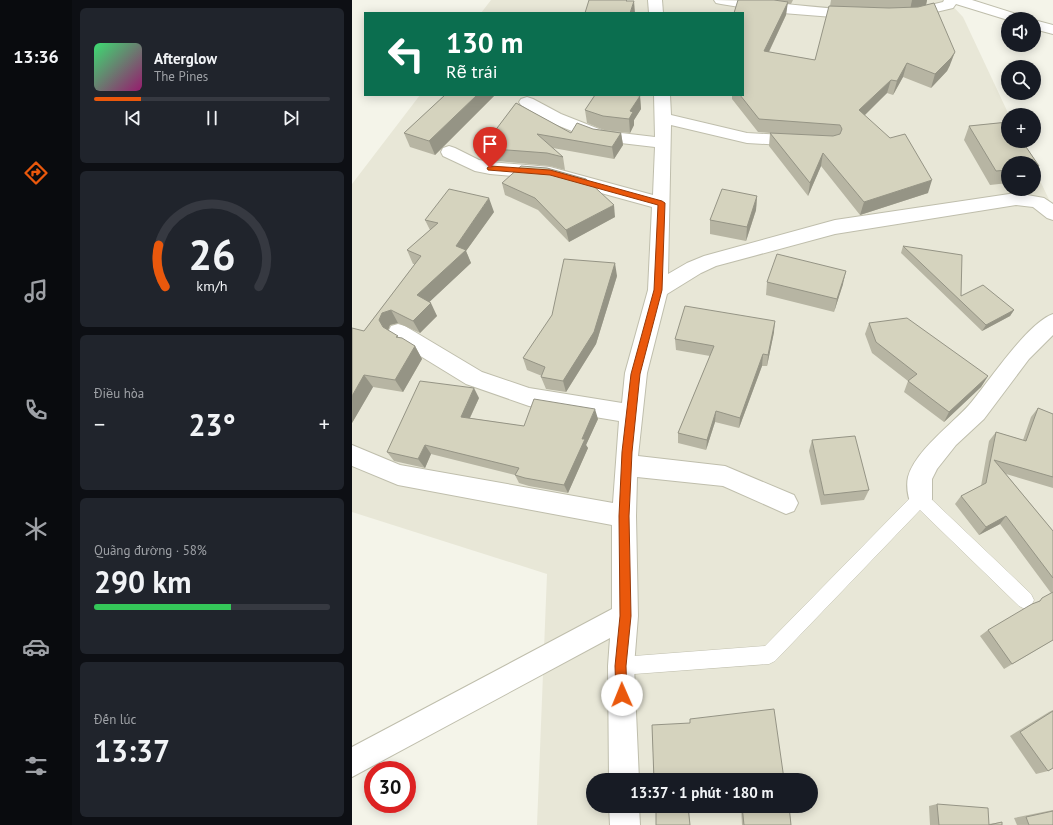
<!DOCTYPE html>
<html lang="vi">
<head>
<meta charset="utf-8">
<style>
	:root { --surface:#171b24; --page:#20242c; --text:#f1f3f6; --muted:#9ea1a6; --line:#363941; --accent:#ea580c }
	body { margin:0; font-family:"PT Sans",sans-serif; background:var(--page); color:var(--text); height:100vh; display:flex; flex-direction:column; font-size:15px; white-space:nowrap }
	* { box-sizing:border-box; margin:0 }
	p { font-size:13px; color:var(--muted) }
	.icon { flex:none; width:22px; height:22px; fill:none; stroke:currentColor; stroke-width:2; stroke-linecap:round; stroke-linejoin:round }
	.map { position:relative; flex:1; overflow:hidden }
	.panel { display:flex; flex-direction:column; gap:8px; padding:8px; background:#0d0f14; width:280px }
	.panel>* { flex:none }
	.banner { position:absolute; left:12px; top:12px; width:380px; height:84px; border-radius:0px; box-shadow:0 2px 10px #0003; background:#0b6e4f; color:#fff; overflow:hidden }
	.tools { position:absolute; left:649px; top:12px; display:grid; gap:8px }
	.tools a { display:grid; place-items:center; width:40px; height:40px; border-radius:50%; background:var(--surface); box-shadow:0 2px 10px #0003; font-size:20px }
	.speed { position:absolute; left:12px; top:761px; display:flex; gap:8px; font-size:20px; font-weight:700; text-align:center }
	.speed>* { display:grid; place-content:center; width:52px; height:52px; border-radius:50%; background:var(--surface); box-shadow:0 2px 10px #0003; line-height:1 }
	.speed .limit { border:6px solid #d22; background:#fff; color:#111 }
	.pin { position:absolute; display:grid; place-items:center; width:34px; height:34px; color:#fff; margin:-41px -17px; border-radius:50% 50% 50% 0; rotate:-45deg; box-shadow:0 0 4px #0007 }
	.pin .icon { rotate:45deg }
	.me { position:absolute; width:44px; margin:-22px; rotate:359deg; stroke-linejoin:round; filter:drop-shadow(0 0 3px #0008) }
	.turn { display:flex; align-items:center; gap:14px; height:84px; padding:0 16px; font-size:18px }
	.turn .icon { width:52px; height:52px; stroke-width:2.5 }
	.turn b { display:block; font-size:28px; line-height:34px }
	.big { font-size:30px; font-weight:700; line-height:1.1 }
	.panel .widget { flex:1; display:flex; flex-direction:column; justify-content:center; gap:6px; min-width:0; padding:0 14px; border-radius:6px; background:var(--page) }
	.panel .dial { align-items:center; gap:0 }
	.dial svg { height:104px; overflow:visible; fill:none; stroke:var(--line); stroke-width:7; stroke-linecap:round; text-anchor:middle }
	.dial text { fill:var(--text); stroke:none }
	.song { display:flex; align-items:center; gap:12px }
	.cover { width:48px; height:48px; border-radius:6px; background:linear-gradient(135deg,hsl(140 70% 55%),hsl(320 70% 35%)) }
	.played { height:4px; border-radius:2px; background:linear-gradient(90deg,var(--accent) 20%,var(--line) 20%) }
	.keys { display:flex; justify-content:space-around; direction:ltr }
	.heat { display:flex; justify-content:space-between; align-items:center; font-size:22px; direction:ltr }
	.charge { height:6px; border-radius:3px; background:linear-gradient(90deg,#34c759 58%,var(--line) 0) }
	.trip { position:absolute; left:234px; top:773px; width:232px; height:40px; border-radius:20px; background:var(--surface); box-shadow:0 2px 10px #0003; font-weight:700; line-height:40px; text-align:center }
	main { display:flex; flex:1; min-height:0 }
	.tabs { display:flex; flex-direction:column; width:72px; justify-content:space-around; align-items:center; background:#090b0e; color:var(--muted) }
	.tabs .icon { width:28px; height:28px }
	.tabs .current { color:var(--accent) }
	.tabs b { font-size:18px; color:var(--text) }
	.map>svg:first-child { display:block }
</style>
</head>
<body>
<main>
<nav class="tabs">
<b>13:36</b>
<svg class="icon current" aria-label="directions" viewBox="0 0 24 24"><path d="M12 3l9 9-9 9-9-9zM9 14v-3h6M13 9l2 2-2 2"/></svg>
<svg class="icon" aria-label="music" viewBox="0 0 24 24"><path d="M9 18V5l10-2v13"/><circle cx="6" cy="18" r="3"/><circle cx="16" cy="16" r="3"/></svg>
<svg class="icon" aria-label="phone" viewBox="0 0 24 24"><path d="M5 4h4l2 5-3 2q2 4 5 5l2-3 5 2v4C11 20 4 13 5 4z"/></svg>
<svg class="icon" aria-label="climate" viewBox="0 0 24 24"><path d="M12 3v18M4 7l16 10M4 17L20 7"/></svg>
<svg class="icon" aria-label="car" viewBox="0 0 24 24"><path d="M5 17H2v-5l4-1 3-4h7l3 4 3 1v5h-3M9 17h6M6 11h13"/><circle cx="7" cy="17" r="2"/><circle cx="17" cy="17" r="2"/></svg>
<svg class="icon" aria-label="filters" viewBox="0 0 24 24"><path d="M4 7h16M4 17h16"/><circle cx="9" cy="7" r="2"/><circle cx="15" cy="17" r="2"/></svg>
</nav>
<section class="panel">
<div class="widget">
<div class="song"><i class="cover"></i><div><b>Afterglow</b><p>The Pines</p></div></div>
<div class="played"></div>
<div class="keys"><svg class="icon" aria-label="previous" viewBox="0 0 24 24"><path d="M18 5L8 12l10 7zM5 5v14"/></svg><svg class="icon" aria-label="pause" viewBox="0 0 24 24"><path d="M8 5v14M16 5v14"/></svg><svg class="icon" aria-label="next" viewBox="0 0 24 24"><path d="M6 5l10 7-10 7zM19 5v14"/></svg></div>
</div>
<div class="widget dial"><svg viewBox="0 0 100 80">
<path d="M14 69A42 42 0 1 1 86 69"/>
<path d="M14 69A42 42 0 0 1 9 37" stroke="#ea580c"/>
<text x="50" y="56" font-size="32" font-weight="700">26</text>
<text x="50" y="72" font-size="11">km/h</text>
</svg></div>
<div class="widget"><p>Điều hòa</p>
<div class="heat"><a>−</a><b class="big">23°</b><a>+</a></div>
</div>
<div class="widget"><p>Quãng đường · 58%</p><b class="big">290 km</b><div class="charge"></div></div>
<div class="widget"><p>Đến lúc</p><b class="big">13:37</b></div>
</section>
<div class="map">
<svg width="701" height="825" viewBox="0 0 701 825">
	<rect width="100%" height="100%" fill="#f4f4e9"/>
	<!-- residential -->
	<path fill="#e8e7d7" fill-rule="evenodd" d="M139,0H595L611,17L657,115L656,189H682V168L701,208V825H185L195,574L0,512V184L68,95H391V13H129ZM241,780H459V806H241Z"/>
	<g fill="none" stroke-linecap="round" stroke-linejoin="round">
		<!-- service casing -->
		<g stroke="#bfbeac" stroke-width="1">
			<polygon id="service" points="568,492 574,494 679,594 682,600 679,606 673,609 667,606 568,510 423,661 417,664 269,675 263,672 260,666 263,660 269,657 413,646 562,494"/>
		</g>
		<!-- minor casing -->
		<g stroke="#bfbeac" stroke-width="2">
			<g id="minor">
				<polygon points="296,0 310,0 311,13 297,13"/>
				<path d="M362,0C410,0 458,7 506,11L511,12L513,15L511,18L506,19L418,12L369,4L364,3Z"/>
				<polygon points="592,0 620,0 671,16 673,19 656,19 656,20 604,4 601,8 554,19 549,18 547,15 549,12 591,2"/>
				<polygon points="682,20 701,25 701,34 682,29"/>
				<polygon points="302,95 318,95 319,115 395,133 447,136 453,137 455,141 453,145 447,146 395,143 319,125 316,274 335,263 352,256 483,220 664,193 692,198 701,204 701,220 695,218 681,207 664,205 483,234 364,266 349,273 315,294 295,373 286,456 373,466 442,495 446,503 442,511 434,514 371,486 285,477 284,516 286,616 282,666 287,780 257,780 256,666 258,638 0,777 0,747 260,609 260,525 46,485 0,466 0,445 48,465 261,503 267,421 177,406 114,384 39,338 36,332 39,326 46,324 53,326 130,372 177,388 270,403 273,373 296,290 300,207 198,179 138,174 123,171 91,156 89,152 91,148 97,146 103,148 127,160 138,162 198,167 301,195 303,147 243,140 197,122 169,105 167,102 169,99 175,97 181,99 209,114 252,131 303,137"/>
				<path d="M701,314V335L677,359L632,419L604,445L585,469L580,479V499L576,507L568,510L560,507C556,498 554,486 556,477C563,451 600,424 617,405C636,383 675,323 701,314Z"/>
				<polygon points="257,806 287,806 288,825 258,825"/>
			</g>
		</g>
		<!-- service -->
		<use href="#service" fill="#fff" fill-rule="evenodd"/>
		<!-- minor -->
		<use href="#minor" fill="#fff" fill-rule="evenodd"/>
	</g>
	<!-- wall -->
	<g fill="#b7b5a3">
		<polygon points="386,0 441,0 439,4 435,4 434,15 417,52 463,60 478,6 479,0 575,0 574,5 598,65 595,71 579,88 551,77 541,95 535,93 512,115 576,193 508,215 469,166 456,196 417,146 418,133 406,132 380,99 380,95 391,95 391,13"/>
		<polygon points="93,95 142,95 142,96 83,155 58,147 52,133"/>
		<polygon points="285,96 288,96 289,109 282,120 282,125 278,133 252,130 235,123 233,110"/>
		<polygon points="164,103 219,133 241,129 269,133 271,145 262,159 201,148 211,157 213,170 198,166 145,161 136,156 133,144"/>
		<polygon points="656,122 656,141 670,141 687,166 682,175 682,163 656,163 656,183 638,185 612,140 617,126"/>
		<polygon points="150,183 263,217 217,242 186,210 153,195"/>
		<polygon points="405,196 404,210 394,241 358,234 358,220"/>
		<polygon points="142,212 114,251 119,263 77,302 85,316 68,333 46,323 38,325 36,330 47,338 63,346 70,359 51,392 21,387 0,423 12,331 63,264 61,264 55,250 78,230 73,220"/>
		<polygon points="551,246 609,296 662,310 658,316 630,331 549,253"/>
		<polygon points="265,276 244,344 214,392 194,389 189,377 190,376 175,370 171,358"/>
		<polygon points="415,282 491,284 482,312 414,295"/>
		<polygon points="517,323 636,376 629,387 592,422 552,392 556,381 520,353 513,334"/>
		<polygon points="422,332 415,366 410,366 387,428 363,422 354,450 326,443 326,433 358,356 324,350 323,339"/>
		<polygon points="127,398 118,418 172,426 246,419 234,445 236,448 216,493 177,486 167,483 163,475 79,454 73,468 42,461 35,452"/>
		<polygon points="686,408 701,414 701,488 654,474 701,531 701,640 652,669 628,636 636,630 684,603 699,593 648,524 627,535 603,504 609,496 629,486 637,441 644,432 671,440 679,417"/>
		<polygon points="460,440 517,490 512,500 469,505 457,451"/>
		<polygon points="701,710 701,768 696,771 684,774 658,736 697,712"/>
		<polygon points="300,725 432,779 434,780 387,780 386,776 352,780 302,780"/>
		<polygon points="585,804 637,824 650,822 650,825 578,825 577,806"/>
		<polygon points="389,806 437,806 439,825 390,825"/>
		<polygon points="701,810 701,825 665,825 662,818 691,812"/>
	</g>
	<!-- shaded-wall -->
	<g fill="#959485">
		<polygon points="560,0 575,0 574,5 558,10"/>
		<polygon points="282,1 283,13 278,13"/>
		<polygon points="436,2 434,15 411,64 412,51"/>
		<polygon points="603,52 598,65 595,71 579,88 583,74"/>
		<polygon points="555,63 551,77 541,95 545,81"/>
		<polygon points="539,80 535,93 504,124 507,110"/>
		<polygon points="125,95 142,95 142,96 83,155 77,141"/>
		<polygon points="288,96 289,109 282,120 282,125 278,133 277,119 278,111"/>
		<polygon points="269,133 271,145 262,159 260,147"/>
		<polygon points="471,153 469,166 456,196 458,183"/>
		<polygon points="580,180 576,193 508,215 512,202"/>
		<polygon points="405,196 404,210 394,241 395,227"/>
		<polygon points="137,198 142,212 114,251 119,263 71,308 65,295 104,246"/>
		<polygon points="262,205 263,217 217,242 214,230"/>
		<polygon points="263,263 265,276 244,344 214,392 211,381"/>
		<polygon points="494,271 491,284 482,312 485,299"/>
		<polygon points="79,303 85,316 68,333 61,321"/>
		<polygon points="39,310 46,323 38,325 35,333 38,339 27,320 30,313"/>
		<polygon points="662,310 658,316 630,331 634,325"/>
		<polygon points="423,321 422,332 415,366 416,355"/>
		<polygon points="63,346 70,359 51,392 43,380"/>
		<polygon points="411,354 410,366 387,428 388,418"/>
		<polygon points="12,375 21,387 0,423 0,396"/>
		<polygon points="636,376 629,387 592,422 597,412"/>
		<polygon points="122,388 127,398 114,426 109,417"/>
		<polygon points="243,409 246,419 234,445 236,448 216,493 212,485 230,439"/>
		<polygon points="364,411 363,422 354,450 355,440"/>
		<polygon points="73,445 79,454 73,468 66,459"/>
		<polygon points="654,516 648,524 627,535 634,527"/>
	</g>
	<!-- building -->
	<g fill="#d5d3be" stroke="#959485">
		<polygon points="237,0 275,0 274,1 282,1 278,13 233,13"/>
		<polygon points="386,0 422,0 436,2 412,51 463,60 477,6 537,8 566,7 582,3 603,52 599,58 583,74 555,63 545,81 539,80 507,110 538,138 553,134 580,180 512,202 471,153 458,183 418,133 481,136 488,134 490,129 488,125 407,119 388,95 391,95 391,13 382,13"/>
		<polygon points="93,95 125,95 77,141 52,133"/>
		<polygon points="243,95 282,95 288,96 278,111 281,112 277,119 251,116 233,110"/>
		<polygon points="164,103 219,133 225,123 241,129 269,133 260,147 185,134 211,157 195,153 142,149 133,144"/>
		<polygon points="656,122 656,141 670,141 687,166 682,167 682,163 656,163 656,170 644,171 617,126"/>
		<polygon points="169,166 195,168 234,179 262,205 214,230 183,198 150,183"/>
		<polygon points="97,189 137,198 104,246 114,250 65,295 79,303 61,321 39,310 30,313 27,320 31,327 46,336 44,337 50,338 63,346 43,380 12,375 0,396 0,328 12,331 69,256 55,250 86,223 73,220"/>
		<polygon points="370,189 405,196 395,227 358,220"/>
		<polygon points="551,246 610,255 609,296 631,285 662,310 634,325"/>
		<polygon points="425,254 494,271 485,299 415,282"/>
		<polygon points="212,259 263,263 242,332 211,381 189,377 193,367 171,358 200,315"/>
		<polygon points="333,306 423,321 416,355 411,354 388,418 364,411 355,440 326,433 362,346 323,339"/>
		<polygon points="555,318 636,376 597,412 556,381 565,374 524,342 517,323"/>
		<polygon points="68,381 122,388 109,417 172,426 182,399 243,409 230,439 233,439 212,485 173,478 163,475 167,468 73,445 66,459 35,452"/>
		<polygon points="686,408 701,414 701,477 642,460 701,531 701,578 654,516 634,527 609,496 634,483 644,432 674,441"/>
		<polygon points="503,436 517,490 472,495 460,440"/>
		<polygon points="701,592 701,640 660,664 636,630 680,604 688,601 690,598"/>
		<polygon points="422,709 432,779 434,778 434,780 388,780 388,774 335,779 335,780 302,780 300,725 338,723 338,719"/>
		<polygon points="701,711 701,768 696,771 668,732"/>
		<polygon points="585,804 636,808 637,825 650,822 650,825 587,825"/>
		<polygon points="304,806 336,806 338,825 304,825"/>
		<polygon points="390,806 437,806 439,825 392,825"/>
		<polygon points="701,811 701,825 677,825 674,817"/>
	</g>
	<!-- route -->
	<polygon fill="#ea580c" stroke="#983908" points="138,166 198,170 310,201 313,203 310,290 288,374 280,452 277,516 279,616 274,666 275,695 274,699 270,700 266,699 264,695 263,666 268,616 267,516 270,452 279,374 302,290 306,205 198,175 136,170 135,168"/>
</svg>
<div class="tools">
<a><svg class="icon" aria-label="sound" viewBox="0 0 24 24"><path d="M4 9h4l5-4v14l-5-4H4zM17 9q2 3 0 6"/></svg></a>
<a><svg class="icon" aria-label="search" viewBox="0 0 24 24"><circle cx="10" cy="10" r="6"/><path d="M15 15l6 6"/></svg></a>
<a>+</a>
<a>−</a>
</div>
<div class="speed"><div class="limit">30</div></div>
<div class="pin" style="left:138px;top:168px;background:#d93025"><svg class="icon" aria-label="arrive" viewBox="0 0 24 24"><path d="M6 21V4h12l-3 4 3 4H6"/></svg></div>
<svg class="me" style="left:270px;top:695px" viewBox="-20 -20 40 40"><circle r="19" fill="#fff"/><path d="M0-13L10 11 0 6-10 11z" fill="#ea580c"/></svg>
<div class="trip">13:37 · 1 phút · 180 m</div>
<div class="banner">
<div class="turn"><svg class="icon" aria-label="left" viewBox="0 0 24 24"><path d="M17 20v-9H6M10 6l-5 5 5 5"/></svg><div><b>130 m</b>Rẽ trái</div></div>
</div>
</div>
</main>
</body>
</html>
